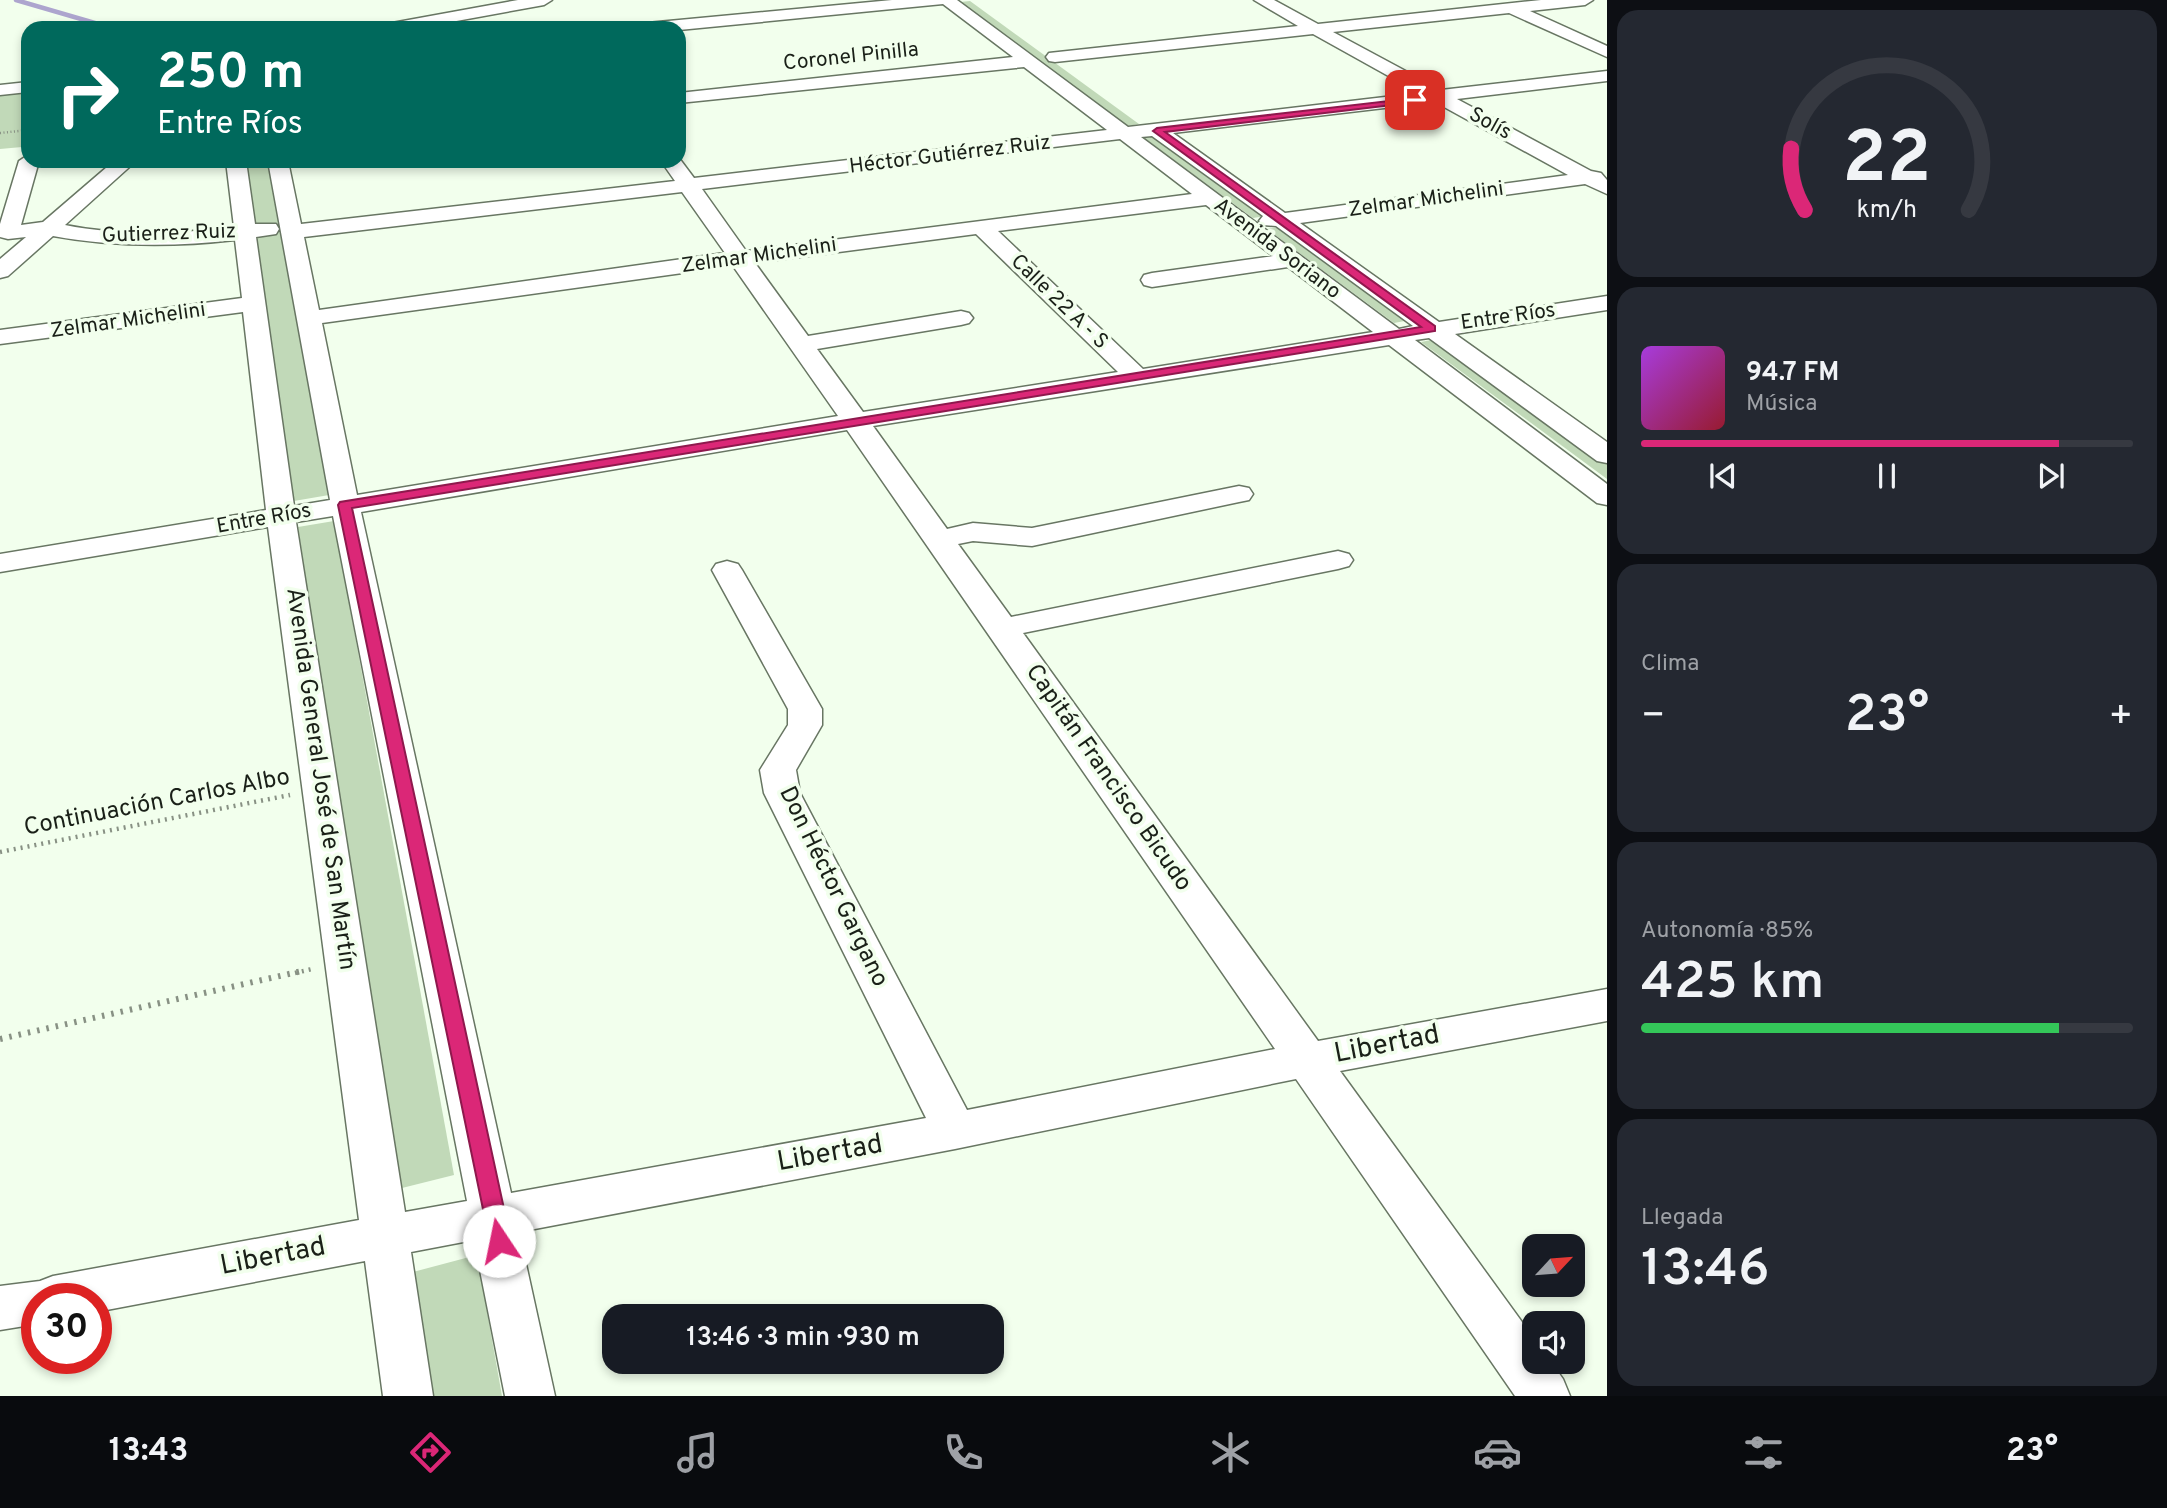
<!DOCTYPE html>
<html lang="es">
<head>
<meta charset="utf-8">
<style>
	:root { --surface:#171b24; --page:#242831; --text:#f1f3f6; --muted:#9ea1a6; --line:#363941; --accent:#db2777 }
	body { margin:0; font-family:Overpass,sans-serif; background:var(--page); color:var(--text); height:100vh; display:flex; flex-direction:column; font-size:26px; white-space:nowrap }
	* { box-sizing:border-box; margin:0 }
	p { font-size:23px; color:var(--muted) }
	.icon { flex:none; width:38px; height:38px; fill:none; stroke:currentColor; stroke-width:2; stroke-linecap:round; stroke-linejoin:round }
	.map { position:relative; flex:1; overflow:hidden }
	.drawer { display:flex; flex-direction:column; gap:10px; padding:10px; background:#0d0f14; width:560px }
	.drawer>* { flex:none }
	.banner { position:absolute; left:21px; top:21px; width:665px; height:147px; border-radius:21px; box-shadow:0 4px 10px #0003; background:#00695c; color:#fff; overflow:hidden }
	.needle { width:46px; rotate:64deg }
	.tools { position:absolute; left:1522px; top:1234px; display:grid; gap:14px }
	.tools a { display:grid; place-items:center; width:63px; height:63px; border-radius:14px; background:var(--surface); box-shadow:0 4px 10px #0003; font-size:35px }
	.speed { position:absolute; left:21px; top:1283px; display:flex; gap:14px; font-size:35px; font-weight:700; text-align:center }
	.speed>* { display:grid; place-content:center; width:91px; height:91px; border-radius:50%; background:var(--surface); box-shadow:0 4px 10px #0003; line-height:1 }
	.speed .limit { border:10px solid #d22; background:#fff; color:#111 }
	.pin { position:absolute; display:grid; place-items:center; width:60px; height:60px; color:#fff; margin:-30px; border-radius:14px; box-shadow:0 4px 10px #0006 }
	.me { position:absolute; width:77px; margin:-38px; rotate:349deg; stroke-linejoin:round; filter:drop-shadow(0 0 5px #0008) }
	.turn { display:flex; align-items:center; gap:24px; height:147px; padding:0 21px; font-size:32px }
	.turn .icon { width:91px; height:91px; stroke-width:2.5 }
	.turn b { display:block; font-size:49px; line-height:60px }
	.big { font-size:52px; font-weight:600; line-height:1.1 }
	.drawer .widget { flex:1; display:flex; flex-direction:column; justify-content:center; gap:10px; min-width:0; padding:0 24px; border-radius:21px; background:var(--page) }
	.drawer .dial { align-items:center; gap:0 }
	.dial svg { height:182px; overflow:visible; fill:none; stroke:var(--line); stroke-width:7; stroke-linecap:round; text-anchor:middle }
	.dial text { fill:var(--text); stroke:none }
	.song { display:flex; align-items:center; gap:21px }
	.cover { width:84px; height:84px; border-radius:10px; background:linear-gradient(135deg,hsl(280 70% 55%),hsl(350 70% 35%)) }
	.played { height:7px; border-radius:4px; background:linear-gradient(90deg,var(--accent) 85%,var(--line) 85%) }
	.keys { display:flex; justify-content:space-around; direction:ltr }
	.heat { display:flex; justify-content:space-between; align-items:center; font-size:38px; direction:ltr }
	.charge { height:10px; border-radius:5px; background:linear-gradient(90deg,#34c759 85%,var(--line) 0) }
	.trip { position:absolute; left:602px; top:1304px; width:402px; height:70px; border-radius:21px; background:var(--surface); box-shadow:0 4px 10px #0003; font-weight:600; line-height:70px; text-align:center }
	.dock { display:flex; height:112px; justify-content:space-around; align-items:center; background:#090b0e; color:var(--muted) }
	.dock .icon { width:49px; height:49px }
	.dock .active { color:var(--accent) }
	.dock b { font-size:32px; color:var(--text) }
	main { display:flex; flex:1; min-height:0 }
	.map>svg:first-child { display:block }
</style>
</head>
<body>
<main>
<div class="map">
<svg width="1607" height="1396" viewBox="0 0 1607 1396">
	<rect width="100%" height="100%" fill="#f2ffed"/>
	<!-- green -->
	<g fill="#c1d9b8">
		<polygon points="970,1 1139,124 1127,126 960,2"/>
		<polygon points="28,91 28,110 22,147 0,149 0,94"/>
		<polygon points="1156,136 1266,216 1253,218 1144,138"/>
		<polygon points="243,161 267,161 329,495 294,501"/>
		<polygon points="1281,227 1410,320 1394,323 1267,229"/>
		<polygon points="1436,339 1607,463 1607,479 1421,342"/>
		<polygon points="334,521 454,1175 398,1189 298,527"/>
		<polygon points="477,1255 502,1396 431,1396 413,1272"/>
	</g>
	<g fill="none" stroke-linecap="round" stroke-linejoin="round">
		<!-- stream -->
		<polyline stroke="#ada5ce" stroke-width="4.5" points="16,0 112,28"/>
		<!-- minor casing -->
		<g stroke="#687663" stroke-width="3">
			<g id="minor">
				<polygon points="518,0 552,0 544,5 418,28 384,28 392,23"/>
				<path d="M892,0H957L1128,127L1419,93L1313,34L1055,62L1049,61L1046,57L1049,53L1298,26L1254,0H1274L1318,24L1541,0H1593L1585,5L1530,11L1607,46V57L1509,13L1333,32L1441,90L1607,71V81L1457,99L1591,171L1601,173L1607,180V194L1585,184L1300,223L1439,322L1607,296V310L1455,334L1607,442V463L1597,461L1429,338L1415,340L1607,484V505L1597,503L1389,345L873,426L947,529L973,523L1032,528L1239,486L1249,488L1253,494L1249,500L1239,502L1032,546L973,541L958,544L1011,617L1338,551L1349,554L1353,560L1349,566L1338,569L1023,633L1318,1041L1607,989V1021L1340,1071L1535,1340V1362H1551L1563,1379L1570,1396H1515L1296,1079L955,1149L519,1232L555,1396H505L474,1240L411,1252L433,1396H383L365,1261L96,1312V1298H37V1324L0,1330V1286L40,1281L53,1276L359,1220L268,527L0,572V554L266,510L243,312L0,344V330L242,298L235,240C175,247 113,247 53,236L8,276L0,278V259L26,237L8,239L0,237V224L19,161L28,155V161H39L21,225L43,222L114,161H136L65,225C119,236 179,234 234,227L226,161H246L255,224H276L279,229L276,234L256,237L294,506L330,500L268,161H288L301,224L675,181L661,161H679V158L694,178L1107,130L1024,67L679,103V93L1013,57L943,4L679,30L639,28L647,23ZM1435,102L1568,175L1285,213L1173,133ZM1152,136L1263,216L1259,221L1263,225L1276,226L1413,326L1399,329L1141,137ZM1120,139L1192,194L746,251L702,189ZM682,192L725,253L319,310L304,237ZM1206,205L1273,256L1152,273L1144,275L1141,280L1144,285L1152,287L1288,267L1373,332L1143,369L998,231ZM976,234L1118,372L863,412L817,349L961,325L969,323L973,318L969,313L961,311L808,336L755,263ZM733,266L838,416L357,495L322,323ZM847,430L1275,1049L967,1110L800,793L796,770L822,725V709L742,570L738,564L727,561L716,564L712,570L788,709V725L760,770L764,793L926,1118L511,1193L361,512ZM333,516L467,1201L405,1212L296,522Z"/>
				<polygon points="28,82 28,92 0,95 0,85"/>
			</g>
		</g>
		<!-- path-far2 -->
		<polyline stroke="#889184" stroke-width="2.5" stroke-dasharray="1 2.5" stroke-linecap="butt" points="0,133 28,130"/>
		<!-- path-far1 -->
		<g stroke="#889184" stroke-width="4.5" stroke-dasharray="2 5" stroke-linecap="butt">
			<polyline points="0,852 290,795"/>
			<polyline points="295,973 312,969"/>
		</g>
		<!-- path -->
		<polyline stroke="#889184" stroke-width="6" stroke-dasharray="2.5 7" stroke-linecap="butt" points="0,1039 302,971"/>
		<!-- minor -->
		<use href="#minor" fill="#fff" fill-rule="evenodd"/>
	</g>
	<!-- route -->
	<polygon fill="#db2777" stroke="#8e194d" stroke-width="2" points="1415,98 1418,102 1165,132 1435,326 1435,331 352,508 511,1241 507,1248 499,1251 491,1248 338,505 340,502 1421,327 1153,131 1157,128"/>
	<g text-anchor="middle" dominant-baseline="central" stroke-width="7" stroke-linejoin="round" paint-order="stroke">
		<!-- far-street labels -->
		<g font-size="21" fill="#1a2018" stroke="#f2ffed">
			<text transform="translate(851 57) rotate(-6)">Coronel Pinilla</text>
			<text transform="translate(1490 124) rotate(29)">Solís</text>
			<text transform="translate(950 155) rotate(-7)">Héctor Gutiérrez Ruiz</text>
			<text transform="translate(1426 200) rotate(-8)">Zelmar Michelini</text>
			<text transform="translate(169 234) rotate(-2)">Gutierrez Ruiz</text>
			<text transform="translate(1277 249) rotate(37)">Avenida Soriano</text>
			<text transform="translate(759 256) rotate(-8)">Zelmar Michelini</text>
			<text transform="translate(1059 302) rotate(44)">Calle 22 A - S</text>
			<text transform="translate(1508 317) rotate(-8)">Entre Ríos</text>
			<text transform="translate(128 321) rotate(-8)">Zelmar Michelini</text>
			<text transform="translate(264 519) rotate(-10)">Entre Ríos</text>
		</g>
		<!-- street labels -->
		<g font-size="24" fill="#1a2018" stroke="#f2ffed">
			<text transform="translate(1108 778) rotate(55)">Capitán Francisco Bicudo</text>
			<text transform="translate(320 779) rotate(82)">Avenida General José de San Martín</text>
			<text transform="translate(157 803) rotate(-11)">Continuación Carlos Albo</text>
			<text transform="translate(833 887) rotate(64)">Don Héctor Gargano</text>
		</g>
		<!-- near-street labels -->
		<g font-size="28" fill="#1a2018" stroke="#f2ffed">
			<text transform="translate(1387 1045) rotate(-11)">Libertad</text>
			<text transform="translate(830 1154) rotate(-10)">Libertad</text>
			<text transform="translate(273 1257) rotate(-11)">Libertad</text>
		</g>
	</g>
</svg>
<div class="tools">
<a><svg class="needle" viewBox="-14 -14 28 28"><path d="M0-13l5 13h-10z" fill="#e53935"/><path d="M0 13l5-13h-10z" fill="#9ea1a6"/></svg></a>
<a><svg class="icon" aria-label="sound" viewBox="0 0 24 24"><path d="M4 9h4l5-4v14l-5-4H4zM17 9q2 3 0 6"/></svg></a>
</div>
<div class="speed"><div class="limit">30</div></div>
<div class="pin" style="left:1415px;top:100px;background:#d93025"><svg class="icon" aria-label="arrive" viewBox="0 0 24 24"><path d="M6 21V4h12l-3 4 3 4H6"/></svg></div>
<svg class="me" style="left:499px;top:1241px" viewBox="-20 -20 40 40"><circle r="19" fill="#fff"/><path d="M0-13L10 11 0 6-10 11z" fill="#db2777"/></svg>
<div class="trip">13:46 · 3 min · 930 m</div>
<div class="banner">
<div class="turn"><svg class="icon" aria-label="right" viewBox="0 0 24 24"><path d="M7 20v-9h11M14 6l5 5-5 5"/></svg><div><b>250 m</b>Entre Ríos</div></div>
</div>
</div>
<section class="drawer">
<div class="widget dial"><svg viewBox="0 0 100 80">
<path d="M14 69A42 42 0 1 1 86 69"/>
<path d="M14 69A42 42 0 0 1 8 42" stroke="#db2777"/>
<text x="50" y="56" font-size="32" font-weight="700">22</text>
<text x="50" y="72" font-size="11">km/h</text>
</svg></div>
<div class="widget">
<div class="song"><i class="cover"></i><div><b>94.7 FM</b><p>Música</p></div></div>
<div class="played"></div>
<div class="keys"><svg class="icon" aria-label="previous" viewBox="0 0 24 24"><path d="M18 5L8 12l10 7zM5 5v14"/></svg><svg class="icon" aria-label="pause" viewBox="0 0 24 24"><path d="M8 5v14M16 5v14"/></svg><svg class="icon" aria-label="next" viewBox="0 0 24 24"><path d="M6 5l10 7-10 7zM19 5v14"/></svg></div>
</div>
<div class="widget"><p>Clima</p>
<div class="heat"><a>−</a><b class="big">23°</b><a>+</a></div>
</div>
<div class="widget"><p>Autonomía · 85%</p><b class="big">425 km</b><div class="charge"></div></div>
<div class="widget"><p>Llegada</p><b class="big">13:46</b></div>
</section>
</main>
<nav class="dock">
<b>13:43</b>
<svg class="icon active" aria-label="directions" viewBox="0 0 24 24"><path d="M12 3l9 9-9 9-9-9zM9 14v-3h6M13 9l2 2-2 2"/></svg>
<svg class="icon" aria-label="music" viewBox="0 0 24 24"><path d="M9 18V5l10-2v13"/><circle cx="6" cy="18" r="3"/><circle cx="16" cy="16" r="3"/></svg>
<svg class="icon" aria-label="phone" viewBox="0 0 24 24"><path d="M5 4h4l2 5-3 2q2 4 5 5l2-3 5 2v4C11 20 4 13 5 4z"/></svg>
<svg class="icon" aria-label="climate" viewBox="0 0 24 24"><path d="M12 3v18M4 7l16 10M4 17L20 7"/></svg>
<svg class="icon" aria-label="car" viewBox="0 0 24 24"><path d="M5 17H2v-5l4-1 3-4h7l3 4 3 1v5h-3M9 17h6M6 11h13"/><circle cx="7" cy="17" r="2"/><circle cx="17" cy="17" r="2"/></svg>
<svg class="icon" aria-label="filters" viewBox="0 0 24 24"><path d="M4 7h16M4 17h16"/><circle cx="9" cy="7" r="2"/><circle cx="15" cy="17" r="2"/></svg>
<b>23°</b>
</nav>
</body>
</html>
